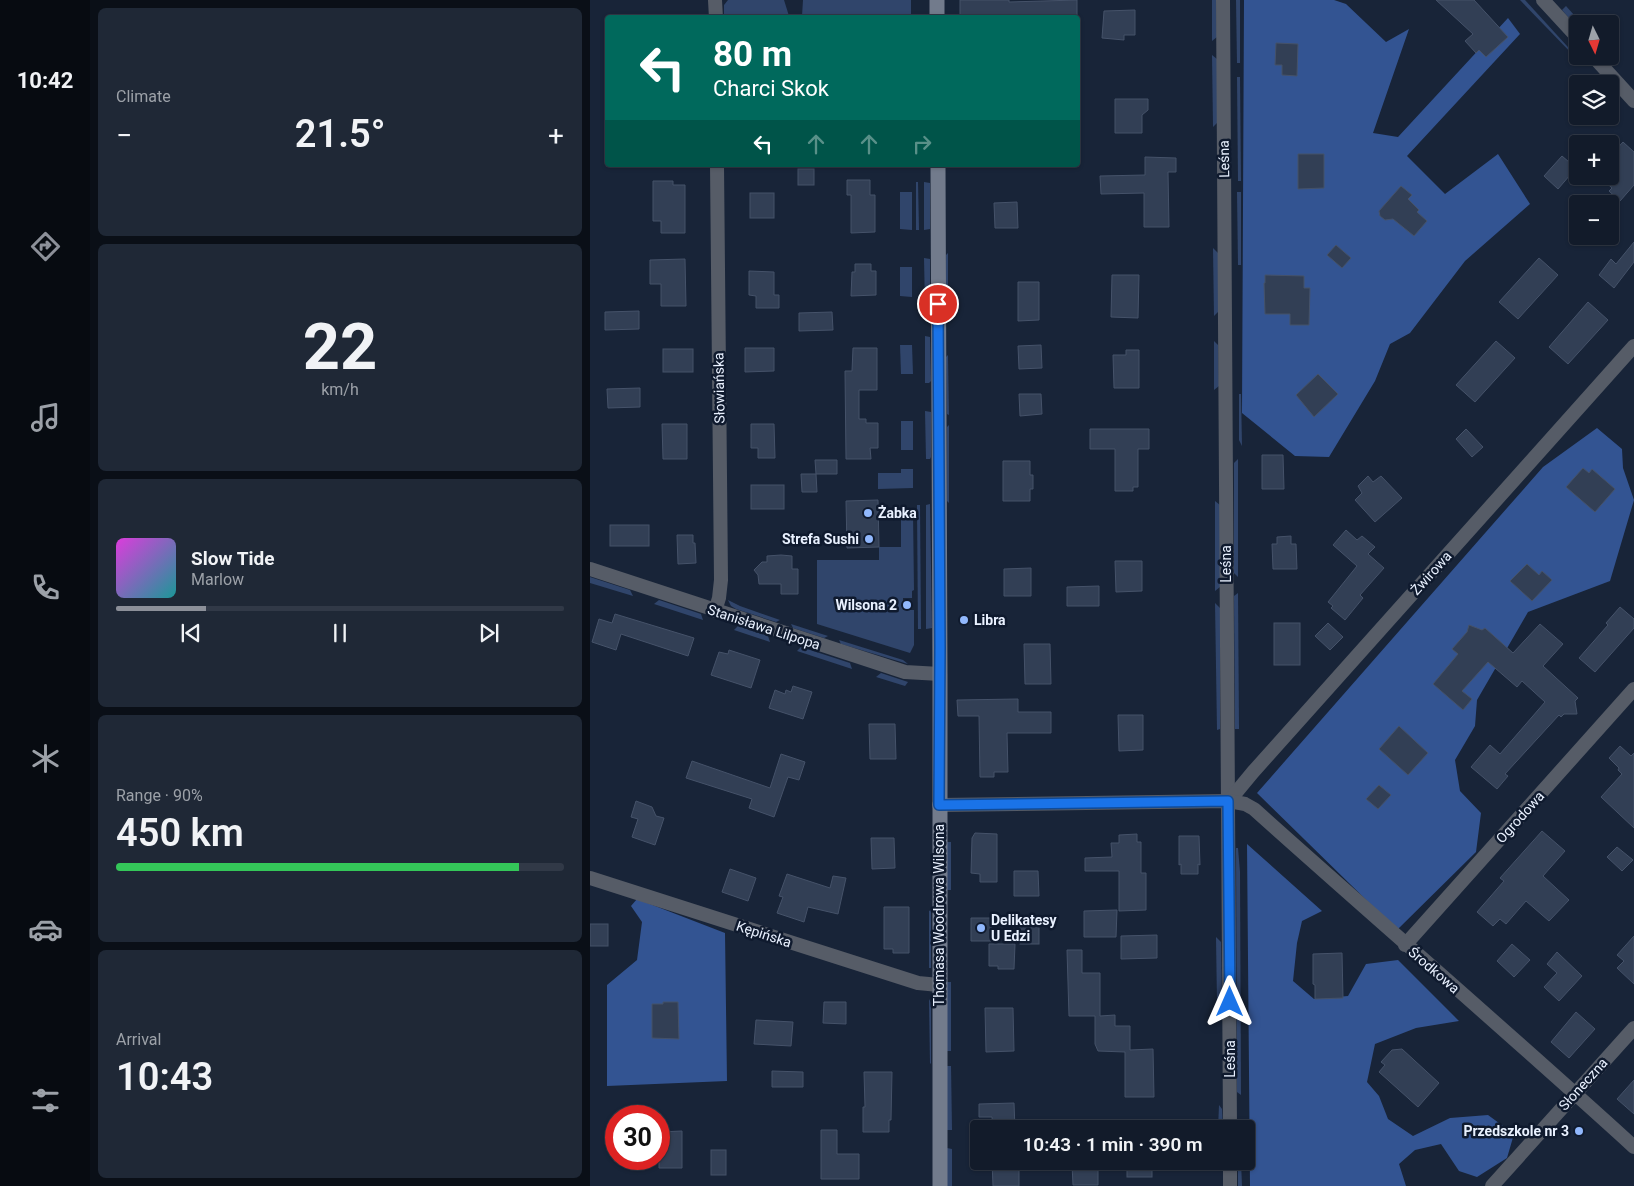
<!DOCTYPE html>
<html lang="en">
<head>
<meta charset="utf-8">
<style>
	:root { --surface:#121b2a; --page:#1f2836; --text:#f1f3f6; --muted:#9ca1a8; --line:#313947; --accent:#8c9099 }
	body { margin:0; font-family:Roboto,sans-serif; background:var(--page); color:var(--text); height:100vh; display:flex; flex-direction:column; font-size:19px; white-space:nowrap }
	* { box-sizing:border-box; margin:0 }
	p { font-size:16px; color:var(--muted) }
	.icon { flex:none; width:28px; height:28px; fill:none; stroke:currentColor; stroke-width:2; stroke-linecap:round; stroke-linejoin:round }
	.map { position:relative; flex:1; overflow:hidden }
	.panel { display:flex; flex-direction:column; gap:8px; padding:8px; background:#0a0f17; width:500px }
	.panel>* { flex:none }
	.hud { position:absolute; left:15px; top:15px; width:475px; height:152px; border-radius:5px; box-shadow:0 1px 4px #0004,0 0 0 1px var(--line); background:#00695c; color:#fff; overflow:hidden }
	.needle { width:32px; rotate:175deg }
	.controls { position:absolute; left:979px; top:15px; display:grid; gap:10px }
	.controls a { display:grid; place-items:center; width:50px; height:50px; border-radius:5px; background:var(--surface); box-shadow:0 1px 4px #0004,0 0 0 1px var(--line); font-size:25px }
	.speed { position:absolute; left:15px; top:1105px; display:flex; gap:10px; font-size:25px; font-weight:700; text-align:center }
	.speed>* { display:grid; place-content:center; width:65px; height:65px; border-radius:50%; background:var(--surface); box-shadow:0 1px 4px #0004,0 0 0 1px var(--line); line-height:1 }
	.speed .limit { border:8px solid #d22; background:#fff; color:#111 }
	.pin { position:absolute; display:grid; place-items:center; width:42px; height:42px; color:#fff; margin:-21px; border:2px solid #fff; border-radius:50%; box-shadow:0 1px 5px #0007 }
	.me { position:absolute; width:55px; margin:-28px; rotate:0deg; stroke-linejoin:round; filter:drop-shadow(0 0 4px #0008) }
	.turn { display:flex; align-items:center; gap:18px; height:105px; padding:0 25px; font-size:22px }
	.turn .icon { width:65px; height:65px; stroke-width:2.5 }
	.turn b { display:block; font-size:35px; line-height:42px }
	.lanes { display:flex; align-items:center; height:48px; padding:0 25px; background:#0003; justify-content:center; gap:25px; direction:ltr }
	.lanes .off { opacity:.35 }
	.big { font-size:38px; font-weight:600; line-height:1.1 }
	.panel .card { flex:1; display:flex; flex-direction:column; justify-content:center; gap:8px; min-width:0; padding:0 18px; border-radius:8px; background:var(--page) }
	.panel .dial { align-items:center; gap:0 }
	.dial b { font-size:65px; line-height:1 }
	.song { display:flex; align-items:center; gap:15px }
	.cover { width:60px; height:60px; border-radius:8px; background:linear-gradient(135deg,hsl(300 70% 55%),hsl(180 70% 35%)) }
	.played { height:5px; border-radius:2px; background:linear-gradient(90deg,var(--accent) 20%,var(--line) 20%) }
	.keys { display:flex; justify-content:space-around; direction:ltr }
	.heat { display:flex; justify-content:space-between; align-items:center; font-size:28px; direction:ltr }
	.charge { height:8px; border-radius:4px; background:linear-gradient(90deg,#34c759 90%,var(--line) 0) }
	.trip { position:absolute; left:380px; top:1120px; width:285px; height:50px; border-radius:5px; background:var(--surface); box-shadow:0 1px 4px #0004,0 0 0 1px var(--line); font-weight:600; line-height:50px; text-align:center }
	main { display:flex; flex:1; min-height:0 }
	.tabs { display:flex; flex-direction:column; width:90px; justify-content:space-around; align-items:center; background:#070b11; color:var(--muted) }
	.tabs .icon { width:35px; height:35px }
	.tabs .selected { color:var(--accent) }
	.tabs b { font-size:22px; color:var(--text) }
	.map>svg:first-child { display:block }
</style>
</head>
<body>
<main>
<nav class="tabs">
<b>10:42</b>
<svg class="icon selected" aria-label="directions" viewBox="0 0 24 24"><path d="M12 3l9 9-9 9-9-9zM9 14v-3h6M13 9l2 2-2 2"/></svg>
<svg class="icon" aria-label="music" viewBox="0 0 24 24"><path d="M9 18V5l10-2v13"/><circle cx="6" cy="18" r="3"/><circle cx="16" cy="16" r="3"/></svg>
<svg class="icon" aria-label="phone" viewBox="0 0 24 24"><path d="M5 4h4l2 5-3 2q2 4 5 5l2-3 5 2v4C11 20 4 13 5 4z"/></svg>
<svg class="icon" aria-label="climate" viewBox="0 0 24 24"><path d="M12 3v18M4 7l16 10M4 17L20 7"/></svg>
<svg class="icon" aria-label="car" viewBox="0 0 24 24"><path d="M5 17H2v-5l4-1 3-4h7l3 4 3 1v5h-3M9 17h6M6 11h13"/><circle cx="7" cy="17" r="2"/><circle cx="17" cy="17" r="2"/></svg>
<svg class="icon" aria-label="filters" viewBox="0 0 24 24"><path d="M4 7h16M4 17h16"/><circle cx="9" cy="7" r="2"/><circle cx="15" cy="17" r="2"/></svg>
</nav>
<section class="panel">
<div class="card"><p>Climate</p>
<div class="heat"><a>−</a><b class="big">21.5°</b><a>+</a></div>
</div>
<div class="card dial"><b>22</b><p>km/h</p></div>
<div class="card">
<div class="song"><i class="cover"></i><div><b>Slow Tide</b><p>Marlow</p></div></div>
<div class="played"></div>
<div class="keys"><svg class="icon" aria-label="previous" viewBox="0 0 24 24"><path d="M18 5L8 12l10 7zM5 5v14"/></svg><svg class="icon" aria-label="pause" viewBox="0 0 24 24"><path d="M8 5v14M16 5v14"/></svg><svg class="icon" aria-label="next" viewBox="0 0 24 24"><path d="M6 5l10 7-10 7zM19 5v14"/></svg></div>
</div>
<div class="card"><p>Range · 90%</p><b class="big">450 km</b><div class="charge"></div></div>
<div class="card"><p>Arrival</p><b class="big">10:43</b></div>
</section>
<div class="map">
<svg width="1044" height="1186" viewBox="0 0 1044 1186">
	<rect width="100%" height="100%" fill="#182438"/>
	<!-- green -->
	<g fill="#30456b">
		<polygon points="138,0 194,0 199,16 134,16 134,5"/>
		<polygon points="213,0 321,0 321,17 309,17 308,16 212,16"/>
		<polygon points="622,0 626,0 627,37 622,41"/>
		<polygon points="646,0 650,0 650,63 647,63"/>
		<polygon points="930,0 935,0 987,57 986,58"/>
		<polygon points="976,6 992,24 988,24 987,27 972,10"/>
		<polygon points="622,55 627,59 627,123 623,127"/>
		<polygon points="647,77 650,77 651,181 648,181"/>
		<polygon points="326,182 328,182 329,230 326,230"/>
		<polygon points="334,182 340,183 340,229 334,230"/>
		<polygon points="310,192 322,192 322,230 310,229"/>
		<polygon points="647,192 651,192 651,265 648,265"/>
		<polygon points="623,248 628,253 628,312 624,316"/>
		<polygon points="358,253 358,320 356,319 356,255"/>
		<polygon points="334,258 340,259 340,305 335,307"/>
		<polygon points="310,267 322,267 322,297 310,296"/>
		<polygon points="335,336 340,337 341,381 339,383 335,383"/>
		<polygon points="624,341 628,345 629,386 624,390"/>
		<polygon points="310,345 322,345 323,374 311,374"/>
		<polygon points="358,355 359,415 357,414 356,357"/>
		<polygon points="649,394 651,394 652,446 649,440"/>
		<polygon points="335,411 341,412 341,457 340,459 336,459"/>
		<rect x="311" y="421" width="12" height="29"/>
		<polygon points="359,425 359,503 357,501 357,427"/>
		<polygon points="648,459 648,577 644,573 644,463"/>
		<polygon points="311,469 323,469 323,488 288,489 288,473 311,473"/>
		<polygon points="625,501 630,505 630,587 625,591"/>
		<polygon points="340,504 342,628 336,629 336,505"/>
		<polygon points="327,505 330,505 331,629 328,629"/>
		<polygon points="311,512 323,512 324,590 322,591 322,598 313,598 313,610 324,610 324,645 320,653 227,624 227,560 289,560 289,547 311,547"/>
		<polygon points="0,577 40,590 43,596 0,583"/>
		<polygon points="648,593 649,729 645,729 644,596"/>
		<polygon points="69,600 111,614 113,620 64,604"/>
		<polygon points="138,600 150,606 190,620 186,622 146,609 141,606"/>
		<polygon points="625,603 630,608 630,729 627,730"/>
		<polygon points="201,624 238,636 234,638 203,628"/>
		<polygon points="148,626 178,636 180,642 144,630"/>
		<polygon points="249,640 313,660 318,664 251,644"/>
		<polygon points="211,647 260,663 262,669 207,651"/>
		<polygon points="291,673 318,682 315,686 286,677"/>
		<rect x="357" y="842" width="4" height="48"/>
		<polygon points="646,848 648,848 650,872 651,1095 647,1092"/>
		<polygon points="341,910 341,968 339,968 339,911"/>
		<polygon points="626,937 631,942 632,998 627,1003"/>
		<polygon points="356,982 361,982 361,1051 357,1051"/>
		<polygon points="339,999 341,1003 341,1063 340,1064"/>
		<polygon points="357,1066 361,1066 362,1130 357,1130"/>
		<polygon points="629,1105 632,1109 633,1129 628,1129"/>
		<polygon points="357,1148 362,1149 362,1186 357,1186"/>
		<polygon points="648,1161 651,1161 652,1186 648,1186"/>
	</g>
	<!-- forest -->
	<g fill="#335492">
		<polygon points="654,0 744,0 756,4 796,42 819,29 783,133 808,137 918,18 930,34 817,156 855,194 908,154 940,204 875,261 820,333 800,344 785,381 739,457 705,456 652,413"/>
		<polygon points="1007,428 1032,449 1033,468 1044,500 1020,581 938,612 887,700 885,726 865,760 870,791 891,813 886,852 807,930 667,793 953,467"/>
		<polygon points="657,844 732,911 712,921 707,943 703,981 724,999 758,996 776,964 808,960 869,1021 826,1028 785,1044 777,1082 789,1096 798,1119 823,1136 860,1118 898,1115 924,1134 917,1158 887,1177 869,1171 851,1144 825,1150 809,1164 816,1186 660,1186"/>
		<polygon points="47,899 135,933 137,1081 17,1086 17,985 47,960 52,922 41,906"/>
	</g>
	<!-- building -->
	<g fill="#323f55" stroke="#455269">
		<polygon points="370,0 419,0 419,2 487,0 487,18 370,18"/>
		<polygon points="846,0 884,0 918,37 896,57 889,50 886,53 875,41 883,34"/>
		<polygon points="545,10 545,35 534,35 534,40 512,38 514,11"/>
		<polygon points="686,43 708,44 707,76 692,75 692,65 685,65"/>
		<polygon points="525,99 558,99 558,110 552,115 552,133 525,133"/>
		<polygon points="1033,142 1044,152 1044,185 1030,201 1019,191 1022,188 1009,176 1020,176 1020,156"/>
		<polygon points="708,154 734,154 734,188 708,189"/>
		<polygon points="972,156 986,168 968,189 954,176"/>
		<polygon points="555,157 586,158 586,172 578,172 579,227 554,227 554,193 511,194 510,176 555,175"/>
		<rect x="208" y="169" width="16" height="16"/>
		<polygon points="257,180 280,180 280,195 285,195 285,232 261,233 261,195 257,195"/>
		<polygon points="63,181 83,181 83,185 95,185 95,233 71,233 71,221 63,221"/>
		<polygon points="811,186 822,195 818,199 829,210 827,212 837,221 824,236 803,219 795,220 790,216 789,211"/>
		<rect x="160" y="193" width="24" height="25"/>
		<polygon points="427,202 428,228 405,228 404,203"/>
		<polygon points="1044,242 1044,262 1024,288 1009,275 1021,259 1026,264"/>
		<polygon points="746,245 761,258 752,268 737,255"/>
		<polygon points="949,258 968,275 928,319 909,302"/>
		<polygon points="95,259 96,306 71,306 71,284 60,284 60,260"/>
		<polygon points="265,264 281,264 281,271 286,271 286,295 261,296 262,272 265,272"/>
		<polygon points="159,271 184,272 184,295 189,295 189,308 166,308 166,296 159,295"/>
		<polygon points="522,275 549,275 548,318 521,317"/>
		<polygon points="675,275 714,276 714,288 720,288 719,325 700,325 700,314 675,314 674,283 675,283"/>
		<polygon points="428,282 449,282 449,320 428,321"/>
		<polygon points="998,302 1018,320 978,364 959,347"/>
		<polygon points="49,311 49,329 15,330 15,312"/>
		<polygon points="242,312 243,330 209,331 209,313"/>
		<polygon points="906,341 925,358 885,402 866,385"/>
		<polygon points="451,345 452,368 429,369 428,346"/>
		<polygon points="155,348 184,348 184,371 155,372"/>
		<polygon points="263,348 287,348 287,390 269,390 269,419 276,419 276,423 288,423 288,448 280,448 281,459 256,459 255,371 262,371"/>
		<rect x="73" y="349" width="30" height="23"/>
		<polygon points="536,350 549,350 549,388 524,388 523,355 536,355"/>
		<polygon points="728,374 748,394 724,417 706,395"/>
		<polygon points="50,388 50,407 18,408 17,389"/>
		<polygon points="429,394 451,394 452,414 430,416"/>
		<polygon points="72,424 97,424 97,459 73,459"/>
		<polygon points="161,424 184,424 185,458 168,458 168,448 161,448"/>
		<polygon points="500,429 559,429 559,449 548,449 548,487 543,487 543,491 525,491 525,449 500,449"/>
		<polygon points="876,429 893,447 882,457 866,439"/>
		<polygon points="672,455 693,455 694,489 672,489"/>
		<polygon points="225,460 247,460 247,474 226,474 227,492 212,492 211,474 226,474"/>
		<polygon points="413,461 440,461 440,475 443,475 443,489 440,489 440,501 413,501"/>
		<polygon points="993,468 999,473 1002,469 1025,489 1005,512 976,487"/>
		<polygon points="778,476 783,482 791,476 812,498 785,522 765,500 772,493 768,486"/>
		<rect x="161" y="485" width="33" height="24"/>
		<polygon points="288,500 289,547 257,548 256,501"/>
		<rect x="20" y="525" width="39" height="21"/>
		<polygon points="756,530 767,540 772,536 785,547 778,554 794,568 770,595 773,598 755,620 741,608 743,606 738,602 767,566 743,545"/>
		<polygon points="87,535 103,535 103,543 105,543 106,563 88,564"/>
		<polygon points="701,536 701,544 706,544 707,569 683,569 682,544 687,544 687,537"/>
		<polygon points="191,555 202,556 202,569 208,569 208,594 191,594 191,584 169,584 168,575 164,570 172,562 177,562 177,556"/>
		<polygon points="525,561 552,561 552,591 526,592"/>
		<polygon points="937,564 949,575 952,571 962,580 942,601 920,581"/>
		<polygon points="441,568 441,596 414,596 414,569"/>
		<polygon points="509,586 509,606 477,606 477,587"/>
		<polygon points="1030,607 1044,619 1044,628 1005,672 989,658 1018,625 1016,623"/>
		<polygon points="25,614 104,638 98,656 31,634 26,650 2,642 9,619 22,623"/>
		<rect x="684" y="623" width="26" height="42"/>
		<polygon points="738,623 753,637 740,650 725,636"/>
		<polygon points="950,624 973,644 953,666 988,698 985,701 987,714 974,714 971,717 969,715 915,774 918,776 907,789 881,767 900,745 910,754 955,702 932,681 927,687 898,662 872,691 882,699 873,710 843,684 868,654 862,649 877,632 879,625 892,630 895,628 923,653"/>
		<polygon points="434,644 460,644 461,684 435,684"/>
		<polygon points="139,650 170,660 161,688 121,675 129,652 138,654"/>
		<polygon points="203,686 222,692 213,719 179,708 185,690 195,694 196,690 201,692"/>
		<polygon points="428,699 428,712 461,712 461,733 417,733 418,772 404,772 404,777 390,777 389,716 368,716 367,700"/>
		<polygon points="528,715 553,715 553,750 529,751"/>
		<polygon points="279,724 305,724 306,759 280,759"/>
		<polygon points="809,726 838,753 818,775 789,749"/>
		<polygon points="1030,746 1041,756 1044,753 1044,828 1011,797 1032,774 1028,770 1029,768 1019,758"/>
		<polygon points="191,754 215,762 209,780 198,777 184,817 159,808 162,799 96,778 102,761 180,788"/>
		<polygon points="789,785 801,795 788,809 776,799"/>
		<polygon points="46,801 62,807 66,816 74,818 65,845 42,837 48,819 41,817"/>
		<polygon points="952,831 975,851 953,876 979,900 959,921 936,901 916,924 910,919 903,926 887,912 914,881 910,878"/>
		<polygon points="385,833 407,834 407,882 390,882 390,874 381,873 382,838"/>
		<polygon points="547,834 547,842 551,842 551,873 556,873 556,910 529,911 529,871 495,871 495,858 522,857 521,843 529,843 529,835"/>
		<polygon points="589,836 609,836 610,865 608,864 608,874 591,874 591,864 589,865"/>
		<polygon points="281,838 304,838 305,868 282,869"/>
		<polygon points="1027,847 1043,860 1032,871 1017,857"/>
		<polygon points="140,869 166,878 158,901 132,892"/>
		<polygon points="424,871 448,871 449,896 424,896"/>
		<polygon points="197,874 240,888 243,876 256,878 248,914 218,907 214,922 187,913 193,897 189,896"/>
		<polygon points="294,907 319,907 319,953 303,953 303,949 294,949"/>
		<polygon points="527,910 526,937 494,937 494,911"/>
		<polygon points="381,918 401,918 402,941 381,941"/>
		<rect x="0" y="924" width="18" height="22"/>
		<rect x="430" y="926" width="19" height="18"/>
		<polygon points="567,935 567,958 531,959 531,936"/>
		<polygon points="1044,936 1044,984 1027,968 1034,961 1027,955"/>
		<polygon points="399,944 425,944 424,969 408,969 408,966 399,966"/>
		<polygon points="922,944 940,960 924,977 907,961"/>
		<polygon points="477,950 492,950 492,973 510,973 510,1016 525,1015 525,1026 540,1026 540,1050 563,1049 564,1097 535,1097 535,1052 508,1051 505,1044 505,1016 479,1016"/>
		<polygon points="967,952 992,976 969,1001 954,987 967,973 957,964"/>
		<polygon points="752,953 753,998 725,999 725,985 723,984 723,954"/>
		<polygon points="73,1002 88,1002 89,1039 62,1038 62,1004 73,1004"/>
		<polygon points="234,1002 256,1002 256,1024 233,1023"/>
		<polygon points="395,1008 423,1008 424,1051 396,1052"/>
		<polygon points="986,1012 1005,1029 979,1058 961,1042"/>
		<polygon points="166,1020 203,1022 201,1046 164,1044"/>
		<polygon points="812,1049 849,1083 828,1107 789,1072 795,1065 791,1062 802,1050"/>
		<polygon points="182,1071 213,1072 213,1087 182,1087"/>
		<polygon points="274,1072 302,1072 301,1120 299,1120 299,1132 273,1132 273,1107 275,1107"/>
		<polygon points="1044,1080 1044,1114 1027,1099"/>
		<polygon points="424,1103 425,1129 403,1129 402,1117 389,1117 389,1104"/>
		<polygon points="231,1130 247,1130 247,1154 269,1154 269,1179 231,1179"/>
		<polygon points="92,1131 92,1168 69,1168 69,1132"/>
		<rect x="121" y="1150" width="15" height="25"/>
		<polygon points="402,1161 429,1161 429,1186 403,1186"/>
		<rect x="537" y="1161" width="25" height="16"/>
		<polygon points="482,1164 508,1164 508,1185 483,1185"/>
	</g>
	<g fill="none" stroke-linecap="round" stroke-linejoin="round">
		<!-- street -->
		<g stroke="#565c67" stroke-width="14">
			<polyline points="125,0 126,18"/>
			<polyline points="633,0 640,1129"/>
			<polyline points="953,0 988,38"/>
			<polyline points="1003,56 1044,101"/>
			<polyline points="0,569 315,672 350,674"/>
			<polyline points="125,611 129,598 131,580 127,165"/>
			<polyline points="639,801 663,772 1044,346"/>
			<path d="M349,805L639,801L655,804L664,809C790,922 919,1033 1044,1147"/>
			<polyline points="0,878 328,983 349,985"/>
			<polyline points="815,945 1044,689"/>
			<polyline points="640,1161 640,1186"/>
			<polyline points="902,1186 1044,1028"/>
		</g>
		<!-- secondary -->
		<g stroke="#727b8c" stroke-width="15">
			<polyline points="347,0 347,18"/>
			<polyline points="348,165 350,674 350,1186"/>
		</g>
	</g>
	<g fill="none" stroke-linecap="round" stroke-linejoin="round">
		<!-- route casing -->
		<g stroke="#114b97" stroke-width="12">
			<polyline id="route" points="348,304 350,647 349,805 638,801 640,1002"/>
		</g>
		<!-- route -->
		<use href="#route" stroke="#1a73e8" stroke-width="9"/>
	</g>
	<!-- markers -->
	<g fill="#91b8fd" stroke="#0f1a2e" stroke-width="2">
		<circle cx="278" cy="513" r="5"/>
		<circle cx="279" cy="539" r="5"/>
		<circle cx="317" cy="605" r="5"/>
		<circle cx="374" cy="620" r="5"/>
		<circle cx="391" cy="928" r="5"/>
		<circle cx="989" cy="1131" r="5"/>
	</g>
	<g text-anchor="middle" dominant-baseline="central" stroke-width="5" stroke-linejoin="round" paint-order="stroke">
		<!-- street labels -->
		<g font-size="14" fill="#e9f1ff" stroke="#0f1a2e">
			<text transform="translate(634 159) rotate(-91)">Leśna</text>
			<text transform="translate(129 388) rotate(-91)">Słowiańska</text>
			<text transform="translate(636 564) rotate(-90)">Leśna</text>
			<text transform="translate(841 573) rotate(-48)">Żwirowa</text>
			<text transform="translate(174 627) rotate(18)">Stanisława Lilpopa</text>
			<text transform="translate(930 817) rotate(-48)">Ogrodowa</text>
			<text transform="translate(349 915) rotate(-90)">Thomasa Woodrowa Wilsona</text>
			<text transform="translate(174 934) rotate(18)">Kępińska</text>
			<text transform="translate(844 970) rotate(41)">Środkowa</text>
			<text transform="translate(640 1059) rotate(-90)">Leśna</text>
			<text transform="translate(993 1084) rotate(-48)">Słoneczna</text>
		</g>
		<!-- poi labels -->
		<g font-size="14" font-weight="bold" fill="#e9f1ff" stroke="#0f1a2e" text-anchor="start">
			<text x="288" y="513">Żabka</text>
			<text x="269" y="539" text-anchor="end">Strefa Sushi</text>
			<text x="307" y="605" text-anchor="end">Wilsona 2</text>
			<text x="384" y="620">Libra</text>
			<text x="401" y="920">Delikatesy<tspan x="401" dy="16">U Edzi</tspan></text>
			<text x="979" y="1131" text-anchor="end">Przedszkole nr 3</text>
		</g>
	</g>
</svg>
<div class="controls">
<a><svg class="needle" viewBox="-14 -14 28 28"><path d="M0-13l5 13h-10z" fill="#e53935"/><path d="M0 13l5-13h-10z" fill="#9ca1a8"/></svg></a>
<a><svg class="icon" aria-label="layers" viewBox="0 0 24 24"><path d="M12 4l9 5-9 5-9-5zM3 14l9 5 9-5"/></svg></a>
<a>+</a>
<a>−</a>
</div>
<div class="speed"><div class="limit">30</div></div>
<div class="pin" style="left:348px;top:304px;background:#d93025"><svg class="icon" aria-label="arrive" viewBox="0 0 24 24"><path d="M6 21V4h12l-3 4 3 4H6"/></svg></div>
<svg class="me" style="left:640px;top:1002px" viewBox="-20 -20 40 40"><path d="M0-17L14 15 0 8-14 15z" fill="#1a73e8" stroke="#fff" stroke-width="4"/></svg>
<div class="trip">10:43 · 1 min · 390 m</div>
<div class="hud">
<div class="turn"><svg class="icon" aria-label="left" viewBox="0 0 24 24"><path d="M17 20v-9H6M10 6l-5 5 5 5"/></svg><div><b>80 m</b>Charci Skok</div></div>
<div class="lanes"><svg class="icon" aria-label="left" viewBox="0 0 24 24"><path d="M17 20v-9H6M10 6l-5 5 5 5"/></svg><svg class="icon off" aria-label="ahead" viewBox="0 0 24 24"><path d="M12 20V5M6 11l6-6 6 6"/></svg><svg class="icon off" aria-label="ahead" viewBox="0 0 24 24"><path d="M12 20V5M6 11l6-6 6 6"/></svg><svg class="icon off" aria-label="right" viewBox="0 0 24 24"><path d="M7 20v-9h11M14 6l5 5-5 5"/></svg></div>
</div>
</div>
</main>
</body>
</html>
